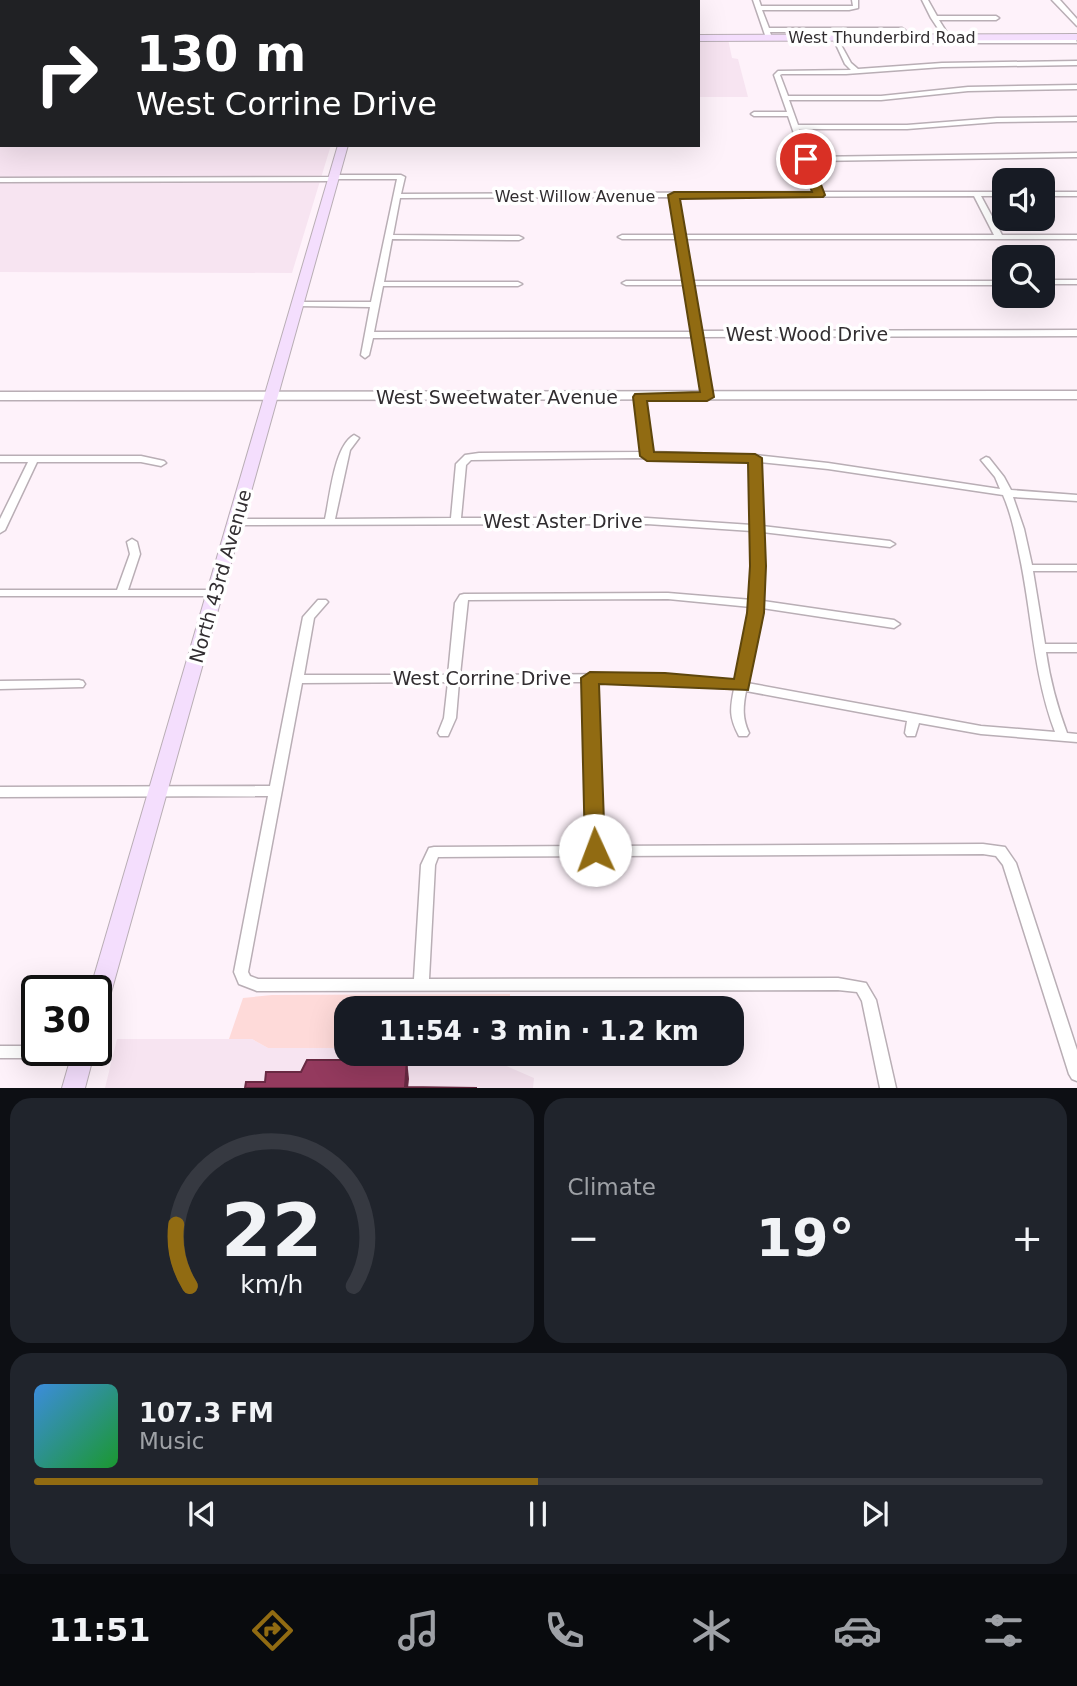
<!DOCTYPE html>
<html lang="en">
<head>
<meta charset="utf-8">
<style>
	:root { --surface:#171b24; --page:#20242c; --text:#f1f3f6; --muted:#9ea1a6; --line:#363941; --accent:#916b12 }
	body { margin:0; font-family:"DejaVu Sans",sans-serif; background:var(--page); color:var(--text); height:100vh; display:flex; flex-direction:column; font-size:26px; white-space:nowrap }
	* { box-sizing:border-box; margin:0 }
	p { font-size:23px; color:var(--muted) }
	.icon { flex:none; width:38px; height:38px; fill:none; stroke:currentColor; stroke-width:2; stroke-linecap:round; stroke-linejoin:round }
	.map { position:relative; height:1088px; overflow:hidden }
	.drawer { display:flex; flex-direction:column; gap:10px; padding:10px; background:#0d0f14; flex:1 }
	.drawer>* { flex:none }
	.top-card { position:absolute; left:0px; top:0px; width:700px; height:147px; box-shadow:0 7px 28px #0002; background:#202124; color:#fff; overflow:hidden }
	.controls { position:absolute; left:992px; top:168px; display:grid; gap:14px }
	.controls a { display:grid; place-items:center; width:63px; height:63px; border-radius:14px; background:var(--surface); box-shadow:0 7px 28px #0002; font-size:35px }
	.speed { position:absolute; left:21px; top:975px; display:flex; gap:14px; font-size:35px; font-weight:700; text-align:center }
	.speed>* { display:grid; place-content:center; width:91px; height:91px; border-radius:50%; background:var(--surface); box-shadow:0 7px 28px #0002; line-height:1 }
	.speed .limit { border:4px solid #111; border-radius:10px; background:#fff; color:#111 }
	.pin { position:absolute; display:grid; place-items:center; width:60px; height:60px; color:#fff; margin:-30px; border:4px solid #fff; border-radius:50%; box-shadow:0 2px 7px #0007 }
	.me { position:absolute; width:77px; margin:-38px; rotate:358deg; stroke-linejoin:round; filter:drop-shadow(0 0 5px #0008) }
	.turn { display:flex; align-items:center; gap:24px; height:147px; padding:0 21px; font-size:32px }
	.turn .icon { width:91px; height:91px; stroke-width:2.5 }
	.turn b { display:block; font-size:49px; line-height:60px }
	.big { font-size:52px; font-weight:700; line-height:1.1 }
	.drawer .tile { flex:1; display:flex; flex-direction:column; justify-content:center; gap:10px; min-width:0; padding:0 24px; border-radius:21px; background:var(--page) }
	.drawer .dial { align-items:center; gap:0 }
	.dial svg { height:182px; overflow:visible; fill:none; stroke:var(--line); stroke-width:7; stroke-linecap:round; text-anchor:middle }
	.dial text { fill:var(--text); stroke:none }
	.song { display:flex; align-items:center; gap:21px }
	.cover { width:84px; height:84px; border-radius:10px; background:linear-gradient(135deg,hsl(210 70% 55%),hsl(130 70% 35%)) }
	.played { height:7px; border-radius:4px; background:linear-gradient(90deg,var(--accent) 50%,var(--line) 50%) }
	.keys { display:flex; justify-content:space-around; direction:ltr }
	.heat { display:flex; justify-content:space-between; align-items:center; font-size:38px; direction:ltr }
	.drawer .tiles { flex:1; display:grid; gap:10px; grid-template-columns:1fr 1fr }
	.tile:last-child { grid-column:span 2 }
	.trip { position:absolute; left:334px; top:996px; width:410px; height:70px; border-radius:21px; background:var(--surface); box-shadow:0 7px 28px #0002; font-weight:700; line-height:70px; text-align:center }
	.menu { display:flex; height:112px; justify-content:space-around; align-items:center; background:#090b0e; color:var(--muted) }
	.menu .icon { width:49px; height:49px }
	.menu .selected { color:var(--accent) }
	.menu b { font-size:32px; color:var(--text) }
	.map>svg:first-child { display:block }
</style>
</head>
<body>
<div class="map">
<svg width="1077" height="1088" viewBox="0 0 1077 1088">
	<rect width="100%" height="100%" fill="#fef2fa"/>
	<!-- built -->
	<g fill="#f7e4f1">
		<polygon points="698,39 728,39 732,58 738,59 748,97 698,97"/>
		<polygon points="0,41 2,145 331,145 292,273 0,272"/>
		<polygon points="117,1039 252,1039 268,1048 346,1048 346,1054 479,1054 534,1078 533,1088 105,1088"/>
	</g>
	<!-- green -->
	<polygon fill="#fedad9" points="510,994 510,1008 346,1008 346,1048 268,1048 252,1039 229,1039 243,998 272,995"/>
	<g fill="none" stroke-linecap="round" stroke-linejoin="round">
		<!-- minor casing -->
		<g stroke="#b9aeb5" stroke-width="3">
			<g id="minor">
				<rect x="103" y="0" width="6" height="2"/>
				<polygon points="753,0 759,0 761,6 853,6 852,0 858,0 858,8 849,10 762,10 769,28 902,28 905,30 902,32 770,32 771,35 768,37 765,35"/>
				<path d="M922,0H928L937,16H996L999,18L996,20H939L951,39H1076L1077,43H840L851,63L858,69L942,63L1077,61V65L942,67L846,74H782L780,75L788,96H881L968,87L1077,85V89L968,91L881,100H789L798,125H907L997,118L1077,117V121L997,122L907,129H799L809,157L1077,153V157L811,161L822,192H1004V196H981L1002,235H1077V239H684L691,281H1004V285H692L700,331L1077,330V336L701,337L712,397L707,400L702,397L693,337L373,338L369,355L365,358L361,355L370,307L297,306L293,304L297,302H371L397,179H336L333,181L0,182V178L331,177L334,175H401L405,177L401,194L814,192L788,116H754L751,114L754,112H787L774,75L778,71L851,70L845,64L833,38L838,39H945L931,18ZM974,196L994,235H684L677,197ZM670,197L676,235H622L618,237L622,239H677L683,281H626L622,283L626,285H684L692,332H374L383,286H518L522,284L518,282H384L392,239L519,240L523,238L519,236L393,235L400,198Z"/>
				<rect x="1043" y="192" width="34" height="4"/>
				<rect x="1043" y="280" width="34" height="4"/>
				<path d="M640,394L645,397L651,452L755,455L828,463L1000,489L995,477L981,460L986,457L989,458L1004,477L1011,490L1077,495V501L1013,497L1024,529L1032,565H1077V571H1033L1045,644H1077V652H1046C1050,680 1057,706 1067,733L1077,734V742L981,734L919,723L915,736H907L905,733L907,721L746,691C743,707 742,718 749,733L747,736H739C729,717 730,709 734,689L644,682H596L602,846L983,844L1005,847L1016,863L1077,1050V1081L1072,1079L1069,1074L1003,865L996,856L983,854L438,857L435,865L429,979L838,978L866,983L876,1000L896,1088H880L862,1001L857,992L838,990L257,991L239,984L234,972L268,796L0,797V787L270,786L303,617L318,600H326L328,602L314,618L304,675H448L455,603L460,595L464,594L668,593L752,600V531L647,524L236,525L231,522L236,519H325C330,497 334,446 354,435L359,438L350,450L335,519L451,518L456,464L465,455L479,453L642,452L635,397ZM636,458L750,461L752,525L647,518H461L466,465L471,460ZM760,462L828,469L1003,495C1011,513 1015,533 1019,553C1032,612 1033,674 1055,732L981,726L747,683L762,608L894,628L900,624L894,620L763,601L762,532L890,547L895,544L890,541L762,526ZM668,599L751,607L736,681L644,674L460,675L468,600ZM448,682L444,718L438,733L440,736H448L456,718L459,682H584L588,846L434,847L429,848L421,865L414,979H258L250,976L248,972L302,683Z"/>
				<polygon points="0,456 141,456 164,461 166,463 161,466 141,462 37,462 5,530 0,533 0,519 28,462 0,462"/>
				<polygon points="132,539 137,542 140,554 128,590 215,590 220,593 215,596 0,596 0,590 117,590 130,554 127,542"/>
				<polygon points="79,680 83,681 85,684 83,687 0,689 0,681"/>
				<polygon points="0,1046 37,1046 37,1050 90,1050 91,1052 88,1057 83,1058 0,1058"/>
			</g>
		</g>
		<!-- tertiary casing -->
		<g stroke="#b9aeb5" stroke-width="3">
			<g id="tertiary">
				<polygon points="1052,0 1060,0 1077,19 1077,26"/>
				<polygon points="1077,391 1077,399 0,400 0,392"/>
			</g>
		</g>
		<!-- secondary casing -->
		<g stroke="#b9aeb5" stroke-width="2">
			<g id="secondary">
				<rect x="382" y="0" width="8" height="2"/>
				<polygon points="1077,34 1077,40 698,41 698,35"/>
				<rect x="0" y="35" width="2" height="6"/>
				<polygon points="338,145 348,145 107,1007 104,1013 96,1016 96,990 90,990"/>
				<polygon points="73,1050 95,1050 85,1088 62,1088"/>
			</g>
		</g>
		<!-- minor -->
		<use href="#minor" fill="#fff" fill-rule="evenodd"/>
		<!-- tertiary -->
		<use href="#tertiary" fill="#fff" fill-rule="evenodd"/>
		<!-- secondary -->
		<use href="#secondary" fill="#f4defd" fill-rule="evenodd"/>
	</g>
	<!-- wall -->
	<polygon fill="#7f3251" points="238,0 322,0 321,2 238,2"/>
	<!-- shaded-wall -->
	<polygon fill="#682942" points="407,1060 409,1079 408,1088 405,1087"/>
	<!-- building -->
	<polygon fill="#943a5e" stroke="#682942" stroke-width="2" points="307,1060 407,1060 405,1087 477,1088 245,1088 246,1082 265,1082 266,1072 301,1072"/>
	<!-- route -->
	<polygon fill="#916b12" stroke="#5e460c" stroke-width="2" points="806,156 811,159 825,195 823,197 680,199 714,397 707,401 647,401 654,452 755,454 762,458 766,566 764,613 748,690 599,684 605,850 602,855 595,857 588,855 585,850 581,678 590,672 665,673 734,679 747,613 750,566 748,463 647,461 640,456 633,397 635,394 700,392 668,195 674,192 812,192 801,159"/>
	<g text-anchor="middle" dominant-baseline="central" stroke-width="7" stroke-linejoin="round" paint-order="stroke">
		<!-- far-street labels -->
		<g font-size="16" fill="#312d30" stroke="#fff">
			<text x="882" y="37">West Thunderbird Road</text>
			<text x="575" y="196">West Willow Avenue</text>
		</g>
		<!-- street labels -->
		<g font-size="19" fill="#312d30" stroke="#fff">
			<text x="807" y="334">West Wood Drive</text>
			<text x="497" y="397">West Sweetwater Avenue</text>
			<text x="563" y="521">West Aster Drive</text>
			<text transform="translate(220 576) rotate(-74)">North 43rd Avenue</text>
			<text x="482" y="678">West Corrine Drive</text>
		</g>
	</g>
</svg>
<div class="controls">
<a><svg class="icon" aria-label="sound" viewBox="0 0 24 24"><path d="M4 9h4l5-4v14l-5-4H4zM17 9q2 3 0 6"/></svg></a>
<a><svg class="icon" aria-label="search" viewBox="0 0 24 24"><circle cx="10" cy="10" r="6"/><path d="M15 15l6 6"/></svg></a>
</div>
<div class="speed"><div class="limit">30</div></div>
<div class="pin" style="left:806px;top:159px;background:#d93025"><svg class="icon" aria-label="arrive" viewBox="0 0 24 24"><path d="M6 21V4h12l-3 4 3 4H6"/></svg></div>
<svg class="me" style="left:595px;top:850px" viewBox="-20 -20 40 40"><circle r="19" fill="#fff"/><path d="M0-13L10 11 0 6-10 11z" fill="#916b12"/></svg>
<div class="trip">11:54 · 3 min · 1.2 km</div>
<div class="top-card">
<div class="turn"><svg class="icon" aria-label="right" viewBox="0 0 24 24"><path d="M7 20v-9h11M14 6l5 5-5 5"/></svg><div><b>130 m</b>West Corrine Drive</div></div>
</div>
</div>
<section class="drawer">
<div class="tiles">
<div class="tile dial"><svg viewBox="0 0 100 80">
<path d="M14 69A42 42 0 1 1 86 69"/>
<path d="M14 69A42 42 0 0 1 8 42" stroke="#916b12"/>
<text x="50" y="56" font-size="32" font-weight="700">22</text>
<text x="50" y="72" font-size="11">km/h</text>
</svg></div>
<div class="tile"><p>Climate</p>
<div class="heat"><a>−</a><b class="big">19°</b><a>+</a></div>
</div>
<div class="tile">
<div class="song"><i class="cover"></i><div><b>107.3 FM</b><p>Music</p></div></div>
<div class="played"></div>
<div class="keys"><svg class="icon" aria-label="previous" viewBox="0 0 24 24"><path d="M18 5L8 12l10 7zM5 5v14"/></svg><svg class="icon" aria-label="pause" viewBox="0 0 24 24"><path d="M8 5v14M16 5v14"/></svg><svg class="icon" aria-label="next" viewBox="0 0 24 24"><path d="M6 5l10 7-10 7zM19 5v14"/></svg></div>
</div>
</div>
</section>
<nav class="menu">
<b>11:51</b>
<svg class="icon selected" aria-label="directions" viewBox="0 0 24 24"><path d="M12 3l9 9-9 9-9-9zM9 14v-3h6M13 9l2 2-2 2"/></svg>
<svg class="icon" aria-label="music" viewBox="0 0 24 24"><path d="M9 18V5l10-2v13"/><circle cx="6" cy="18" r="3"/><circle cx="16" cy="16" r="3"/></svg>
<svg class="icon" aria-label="phone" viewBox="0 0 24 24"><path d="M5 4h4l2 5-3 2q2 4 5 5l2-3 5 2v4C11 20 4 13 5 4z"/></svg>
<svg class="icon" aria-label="climate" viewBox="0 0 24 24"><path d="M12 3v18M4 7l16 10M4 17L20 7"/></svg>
<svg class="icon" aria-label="car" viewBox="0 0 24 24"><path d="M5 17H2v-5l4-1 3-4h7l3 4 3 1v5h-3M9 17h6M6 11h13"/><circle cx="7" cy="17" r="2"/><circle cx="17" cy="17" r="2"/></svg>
<svg class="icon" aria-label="filters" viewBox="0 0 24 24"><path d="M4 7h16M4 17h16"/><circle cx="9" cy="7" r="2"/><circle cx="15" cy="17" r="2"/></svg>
</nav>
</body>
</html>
